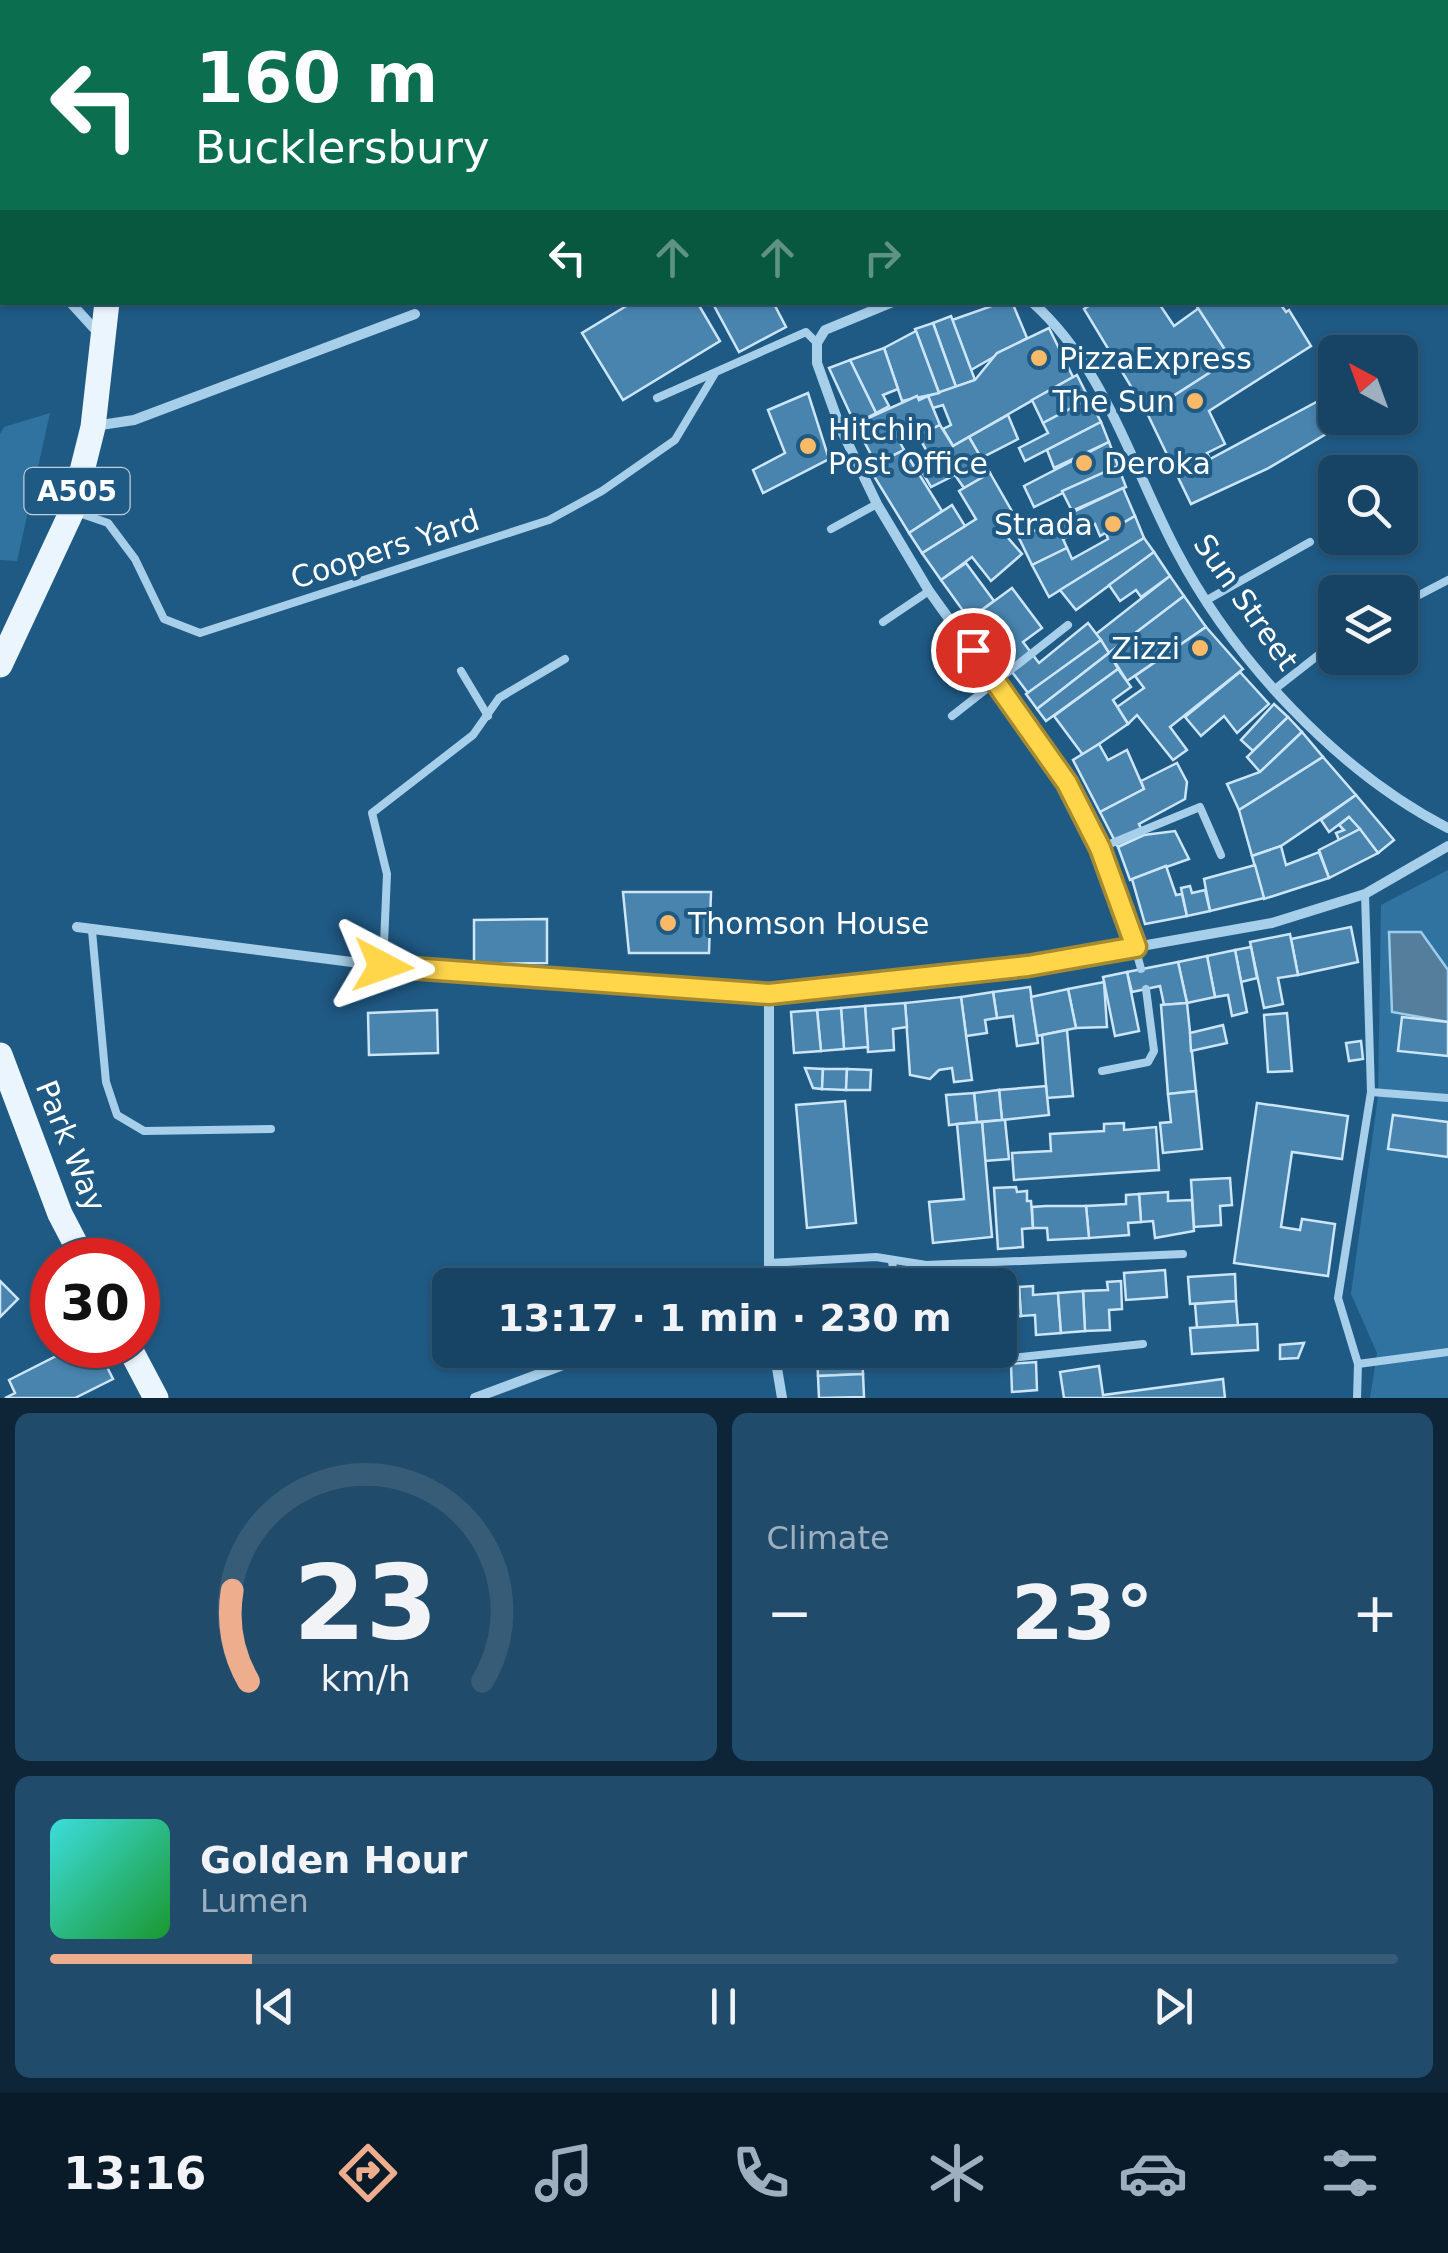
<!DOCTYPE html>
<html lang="en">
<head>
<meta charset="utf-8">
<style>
	:root { --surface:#174464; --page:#204b6a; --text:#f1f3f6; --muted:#9eb0bf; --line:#365c78; --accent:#eead8d }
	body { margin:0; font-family:"DejaVu Sans",sans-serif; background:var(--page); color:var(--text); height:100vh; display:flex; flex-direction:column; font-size:38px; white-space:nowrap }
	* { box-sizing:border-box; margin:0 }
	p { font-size:32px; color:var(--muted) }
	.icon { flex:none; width:55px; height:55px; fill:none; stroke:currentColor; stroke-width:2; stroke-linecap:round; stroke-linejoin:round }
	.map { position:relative; height:1398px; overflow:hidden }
	.panel { display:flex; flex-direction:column; gap:15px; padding:15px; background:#0d2537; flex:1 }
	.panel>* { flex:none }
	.banner { position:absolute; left:0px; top:0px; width:1450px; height:305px; box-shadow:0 2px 8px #0004,0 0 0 2px var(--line); background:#0b6e4f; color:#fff; overflow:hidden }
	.needle { width:65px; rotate:319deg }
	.tools { position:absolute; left:1318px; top:335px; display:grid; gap:20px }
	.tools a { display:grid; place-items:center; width:100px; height:100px; border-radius:15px; background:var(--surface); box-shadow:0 2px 8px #0004,0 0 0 2px var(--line); font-size:50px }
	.speed { position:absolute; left:30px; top:1238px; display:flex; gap:20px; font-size:50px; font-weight:700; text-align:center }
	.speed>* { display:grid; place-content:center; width:130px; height:130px; border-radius:50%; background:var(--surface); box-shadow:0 2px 8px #0004,0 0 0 2px var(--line); line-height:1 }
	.speed .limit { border:15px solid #d22; background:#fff; color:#111 }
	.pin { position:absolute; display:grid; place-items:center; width:85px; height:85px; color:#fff; margin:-42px; border:5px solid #fff; border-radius:50%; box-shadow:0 2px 10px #0007 }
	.me { position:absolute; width:110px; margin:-55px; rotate:94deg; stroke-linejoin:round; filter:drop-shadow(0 0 8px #0008) }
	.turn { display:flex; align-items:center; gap:35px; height:210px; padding:0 30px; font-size:45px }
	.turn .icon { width:130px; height:130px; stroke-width:2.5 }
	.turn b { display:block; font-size:70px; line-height:85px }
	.lanes { display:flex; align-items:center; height:95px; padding:0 30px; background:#0003; justify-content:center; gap:50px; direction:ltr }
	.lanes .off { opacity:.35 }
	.big { font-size:75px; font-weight:800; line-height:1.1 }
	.panel .tile { flex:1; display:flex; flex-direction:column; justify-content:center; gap:15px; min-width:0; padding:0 35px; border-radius:15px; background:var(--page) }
	.panel .dial { align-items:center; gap:0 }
	.dial svg { height:260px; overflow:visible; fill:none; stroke:var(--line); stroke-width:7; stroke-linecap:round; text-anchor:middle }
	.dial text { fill:var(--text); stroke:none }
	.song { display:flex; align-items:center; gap:30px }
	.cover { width:120px; height:120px; border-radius:15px; background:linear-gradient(135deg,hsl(180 70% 55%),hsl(130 70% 35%)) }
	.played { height:10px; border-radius:5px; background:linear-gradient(90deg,var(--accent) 15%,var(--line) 15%) }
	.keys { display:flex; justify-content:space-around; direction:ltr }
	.heat { display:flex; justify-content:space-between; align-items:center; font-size:55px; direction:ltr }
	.panel .tiles { flex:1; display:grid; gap:15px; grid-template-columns:1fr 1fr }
	.tile:last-child { grid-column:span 2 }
	.trip { position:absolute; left:432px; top:1268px; width:585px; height:100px; border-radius:15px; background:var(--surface); box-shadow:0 2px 8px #0004,0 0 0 2px var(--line); font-weight:800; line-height:100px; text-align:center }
	.dock { display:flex; height:160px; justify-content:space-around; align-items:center; background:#091b28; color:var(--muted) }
	.dock .icon { width:70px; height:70px }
	.dock .selected { color:var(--accent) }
	.dock b { font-size:45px; color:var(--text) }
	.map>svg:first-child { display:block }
</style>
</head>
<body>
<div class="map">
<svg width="1448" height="1398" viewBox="0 0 1448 1398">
	<rect width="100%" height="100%" fill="#1f5a85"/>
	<!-- green -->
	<g fill="#3073a1">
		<polygon points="50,413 17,561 0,560 0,434 4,427"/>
		<polygon points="1448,870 1448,1398 1370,1398 1377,1353 1351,1294 1378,1097 1381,905"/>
	</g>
	<!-- water -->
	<polygon fill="#547e9c" stroke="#9bcceb" stroke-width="2.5" points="1389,932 1421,932 1448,970 1448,1022 1392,1012"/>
	<!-- building -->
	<g fill="#4884ae" stroke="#cce6f7" stroke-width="2.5">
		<polygon points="771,0 847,0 848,2 771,2"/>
		<polygon points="862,0 938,0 939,2 863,2"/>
		<polygon points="1146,0 1228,0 1229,2 1147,2"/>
		<polygon points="1356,0 1427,0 1428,2 1351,2"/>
		<polygon points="633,302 697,302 720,341 623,400 582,333"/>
		<polygon points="712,302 773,302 786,327 739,352"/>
		<polygon points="1003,302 1012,302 1027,338 971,370 952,320"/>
		<polygon points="1095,302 1158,302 1174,326 1199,308 1231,359 1147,413 1084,309"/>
		<polygon points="1194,302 1279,302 1286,312 1289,310 1311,346 1209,411 1225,444 1207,453 1210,459 1335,392 1335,418 1353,418 1267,469 1191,504 1147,413 1231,359"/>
		<polygon points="951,316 975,380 956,387 933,323"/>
		<polygon points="933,323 956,387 939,393 915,329"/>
		<polygon points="1049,328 1073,377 953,446 943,429 951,425 943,405 933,408 928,396 975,380 997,353"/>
		<polygon points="916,331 939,393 902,401 884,348"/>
		<polygon points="884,348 898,389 883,395 889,406 876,413 850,360"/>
		<polygon points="850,360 876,413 855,424 829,368"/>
		<polygon points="1077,375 1089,399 1043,423 1032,400"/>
		<polygon points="808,393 829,459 763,493 753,470 785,453 768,410"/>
		<polygon points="917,396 919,400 928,396 940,425 918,436 913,425 895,433 904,450 876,464 855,424"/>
		<polygon points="1089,399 1101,422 1025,461 1019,448 1048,433 1043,423"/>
		<polygon points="1008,415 1018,439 981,458 969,437"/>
		<polygon points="1101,422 1109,442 1054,468 1047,450"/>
		<polygon points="940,425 953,446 969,437 990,473 964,488 955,475 931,487 918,465 931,458 918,436"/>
		<polygon points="1109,442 1118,466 1034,507 1024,486"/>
		<polygon points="904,450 942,511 909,533 869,468"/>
		<polygon points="1118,466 1126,487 1072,511 1062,491"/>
		<polygon points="990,473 1017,520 1002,531 1022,554 991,581 972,557 941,580 922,553 976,519 959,491"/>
		<polygon points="1123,488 1135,516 1100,536 1095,524 1063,539 1067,548 1032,565 1019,538"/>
		<polygon points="952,505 965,526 922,553 909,533"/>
		<polygon points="1135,516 1144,538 1049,597 1032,565 1067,548 1072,559 1108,539 1106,533"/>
		<polygon points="1144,538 1154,552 1076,610 1060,590"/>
		<polygon points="1154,552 1170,576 1141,597 1136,590 1120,601 1109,585"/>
		<polygon points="966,563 994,601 969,619 941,580"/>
		<polygon points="1170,576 1184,596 1109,653 1096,634"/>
		<polygon points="1012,588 1042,628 1023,642 1039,663 1088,623 1101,640 1028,693 971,618"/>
		<polygon points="1184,596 1206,627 1127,681 1109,653"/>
		<polygon points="1206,627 1243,669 1170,727 1187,750 1173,760 1137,715 1128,724 1117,707 1144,688 1135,676"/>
		<polygon points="1101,640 1109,653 1037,709 1026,694"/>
		<polygon points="1109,653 1118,669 1046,721 1037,709"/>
		<polygon points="1118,669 1131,687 1113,700 1128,724 1083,755 1054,716"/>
		<polygon points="1240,672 1269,704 1237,733 1224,716 1201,736 1185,717"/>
		<polygon points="1274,704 1288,717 1253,751 1241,740"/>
		<polygon points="1288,717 1302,732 1260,772 1247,757"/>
		<polygon points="1302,732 1323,757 1239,810 1227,784 1260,772"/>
		<polygon points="1099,744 1108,760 1127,750 1144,789 1100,812 1073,760"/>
		<polygon points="1323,757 1356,795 1281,846 1252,856 1239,810"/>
		<polygon points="1177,763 1187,782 1185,799 1139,824 1144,835 1118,847 1100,812 1144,789 1141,781"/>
		<polygon points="1356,795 1394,840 1378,853 1349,817 1329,832 1321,820"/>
		<polygon points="1349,817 1360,829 1339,840 1336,833 1344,830 1339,825"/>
		<polygon points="1360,829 1378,853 1329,878 1319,850"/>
		<polygon points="1175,831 1189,859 1130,880 1118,847 1144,835"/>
		<polygon points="1281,846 1286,865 1319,852 1329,878 1264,899 1252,856"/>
		<polygon points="1255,865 1264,898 1210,911 1204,879"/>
		<polygon points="1166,866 1176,895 1182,894 1187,916 1145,924 1132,879"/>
		<polygon points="1190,886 1192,893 1205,890 1210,911 1187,916 1181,888"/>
		<polygon points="623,892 711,892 709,953 629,953"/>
		<polygon points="547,919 547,963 474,964 474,920"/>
		<polygon points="1351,927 1358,962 1298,975 1291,939"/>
		<polygon points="1290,934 1298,975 1278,978 1283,1004 1264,1008 1250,942"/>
		<polygon points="1251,947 1257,978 1241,982 1235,950"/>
		<polygon points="1235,950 1247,1012 1232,1016 1228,995 1215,997 1207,956"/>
		<polygon points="1207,956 1215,997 1187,1003 1178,962"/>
		<polygon points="1178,962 1187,1003 1164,1005 1160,986 1132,992 1127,972"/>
		<polygon points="1127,972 1139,1031 1115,1036 1103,977"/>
		<polygon points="1104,982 1107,1027 1076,1028 1068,989"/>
		<polygon points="1030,987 1038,1043 1017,1046 1013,1016 997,1018 993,992"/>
		<polygon points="1068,989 1076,1028 1037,1036 1031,997"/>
		<polygon points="993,992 997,1018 985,1020 987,1033 966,1036 961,997"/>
		<polygon points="961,997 972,1080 954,1082 952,1068 939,1070 930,1079 910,1075 905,1003"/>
		<polygon points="905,1003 907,1027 893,1029 894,1050 868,1052 865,1006"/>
		<polygon points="1187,1003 1196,1091 1168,1094 1161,1005"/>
		<polygon points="865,1006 868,1047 844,1049 841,1008"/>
		<polygon points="841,1008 844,1049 821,1051 817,1010"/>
		<polygon points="437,1010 438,1053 369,1055 368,1013"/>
		<polygon points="817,1010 821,1051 794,1053 791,1012"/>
		<polygon points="1287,1013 1292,1071 1268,1072 1264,1015"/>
		<polygon points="1402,1017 1448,1022 1448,1056 1398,1051"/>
		<polygon points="1223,1025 1227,1043 1191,1051 1190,1033"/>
		<polygon points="1067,1030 1073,1096 1047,1098 1042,1035"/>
		<polygon points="1361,1041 1363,1059 1349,1061 1346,1043"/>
		<polygon points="805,1068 823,1069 822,1089 813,1088"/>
		<polygon points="823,1069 847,1069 846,1090 822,1089"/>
		<polygon points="847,1069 871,1070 870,1090 846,1090"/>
		<polygon points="1046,1086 1049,1115 1002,1120 999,1090"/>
		<polygon points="999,1090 1002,1120 977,1122 974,1093"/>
		<polygon points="1196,1091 1202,1149 1163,1153 1160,1123 1171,1122 1168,1094"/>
		<polygon points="974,1093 977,1122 949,1125 946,1095"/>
		<polygon points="845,1101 856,1223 807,1228 796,1105"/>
		<polygon points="1257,1103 1348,1116 1342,1159 1292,1152 1281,1227 1300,1230 1302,1219 1335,1224 1328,1276 1234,1263"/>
		<polygon points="1393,1115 1448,1122 1448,1157 1388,1149"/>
		<polygon points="1002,1120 1005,1120 1009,1159 985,1161 982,1122"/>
		<polygon points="982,1122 992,1237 933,1243 929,1202 964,1199 957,1124"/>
		<polygon points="1124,1123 1124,1130 1156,1127 1159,1170 1014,1180 1012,1153 1051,1151 1050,1134 1104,1131 1104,1124"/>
		<polygon points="1230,1178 1232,1205 1220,1206 1221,1225 1194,1227 1191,1180"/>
		<polygon points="1016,1187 1017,1192 1027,1191 1027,1201 1031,1201 1033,1228 1022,1229 1023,1247 998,1249 994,1188"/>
		<polygon points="1168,1192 1168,1201 1192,1200 1194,1231 1155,1238 1153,1221 1141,1222 1139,1194"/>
		<polygon points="1139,1194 1141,1222 1128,1223 1129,1235 1089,1238 1086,1206 1126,1204 1126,1195"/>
		<polygon points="1046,1206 1086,1206 1089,1238 1048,1240 1047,1228 1033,1228 1032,1207"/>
		<polygon points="1165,1270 1167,1297 1126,1300 1124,1273"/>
		<polygon points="1235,1274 1236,1301 1190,1304 1188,1277"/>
		<polygon points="0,1281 18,1299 0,1317"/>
		<polygon points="1121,1281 1122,1309 1109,1310 1110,1330 1085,1331 1083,1291 1108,1290 1107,1282"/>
		<polygon points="1033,1286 1033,1295 1058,1293 1061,1333 1036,1335 1035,1315 1021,1316 1019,1287"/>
		<polygon points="1019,1287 1021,1316 1008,1317 1010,1338 1000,1338 1000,1296 1006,1295 1005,1288"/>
		<polygon points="1083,1291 1085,1331 1061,1333 1058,1293"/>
		<polygon points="1236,1301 1238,1325 1197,1328 1195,1304"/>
		<polygon points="1257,1324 1258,1350 1192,1354 1190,1328"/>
		<polygon points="1304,1343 1298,1358 1280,1359 1280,1345"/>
		<polygon points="78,1345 96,1345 113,1379 75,1398 5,1398 15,1393 9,1380"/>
		<polygon points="862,1352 863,1374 818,1376 817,1354"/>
		<polygon points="1036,1362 1037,1390 1012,1392 1011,1364"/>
		<polygon points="1099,1366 1103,1395 1223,1379 1225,1398 1064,1398 1060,1372"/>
		<polygon points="863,1374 864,1397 819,1398 818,1376"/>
	</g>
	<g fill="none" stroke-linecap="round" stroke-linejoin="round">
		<!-- service -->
		<g stroke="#a7cfea" stroke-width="8">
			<polyline points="1078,1 1079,2"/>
			<polyline points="657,398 806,332 817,343"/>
			<polyline points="76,512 108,523 135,559 164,619 200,633 549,520 602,491 675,440 714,375"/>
			<polyline points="831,529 877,504"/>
			<polyline points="1207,600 1310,542"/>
			<polyline points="1400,605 1448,580"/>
			<polyline points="883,622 929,591"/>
			<polyline points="461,671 488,716"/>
			<polyline points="1275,689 1335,642"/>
			<polyline points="952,716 1068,625"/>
			<polyline points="1100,848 1200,807 1221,855"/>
			<polyline points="92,931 106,1082 117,1115 144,1131 271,1129"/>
			<polyline points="1135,947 1141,969"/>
			<polyline points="383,966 387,874 372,813 473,735 499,698 565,659"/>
			<polyline points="1102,1071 1148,1062 1154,1051 1146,989"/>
			<polyline points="1371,1092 1448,1098"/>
			<polyline points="892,1262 896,1285"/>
			<polyline points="769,1263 876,1257 926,1265 1183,1254"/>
			<polyline points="909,1350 924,1364 935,1366 1143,1344"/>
			<polyline points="1358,1364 1448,1352"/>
			<polyline points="1357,1398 1358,1364 1338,1298 1371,1092 1365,894"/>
		</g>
		<!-- pedestrian -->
		<polyline stroke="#a7cfea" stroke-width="9" points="964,0 964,2"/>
		<!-- minor -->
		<g stroke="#a7cfea" stroke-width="10">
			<polyline points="689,0 690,2"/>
			<polyline points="1441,0 1442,2"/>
			<polyline points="1448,20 1448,21"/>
			<polyline points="0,296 2,295"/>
			<polyline points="70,302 100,335"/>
			<polyline points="893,302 825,330 817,343 817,363 840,427 877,504 929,591 1067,783 1100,848 1135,947"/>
			<path d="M1032,302C1106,368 1131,465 1176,550C1233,659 1338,772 1448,828"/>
			<polyline points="94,426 134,420 415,314"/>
			<polyline points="77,927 383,966 769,994 1028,966 1272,923 1365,894 1448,846"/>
			<polyline points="769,1285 769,994"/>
			<polyline points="774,1350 782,1398"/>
			<polyline points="475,1398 603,1350"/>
		</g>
		<!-- primary -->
		<g stroke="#ebf5fe" stroke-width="25">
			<polyline points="50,0 51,2"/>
			<polyline points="0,665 72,511 93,427 107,302"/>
			<polyline points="0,1055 60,1214 84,1260"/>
			<polyline points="128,1345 156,1398"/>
		</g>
	</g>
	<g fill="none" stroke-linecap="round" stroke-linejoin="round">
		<!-- route casing -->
		<g stroke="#a68a30" stroke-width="25">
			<polyline id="route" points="383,966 769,994 1028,966 1136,947 1100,848 1067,783 973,650"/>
		</g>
		<!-- route -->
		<use href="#route" stroke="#ffd54a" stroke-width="18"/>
	</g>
	<!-- markers -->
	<g fill="#f8ba67" stroke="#1f5a85" stroke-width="4">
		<circle cx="1039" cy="358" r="10"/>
		<circle cx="1195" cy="401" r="10"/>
		<circle cx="808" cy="446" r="10"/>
		<circle cx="1084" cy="463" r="10"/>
		<circle cx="1113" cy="524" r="10"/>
		<circle cx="1200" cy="648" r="10"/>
		<circle cx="668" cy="923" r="10"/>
	</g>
	<g text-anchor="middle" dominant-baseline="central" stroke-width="8" stroke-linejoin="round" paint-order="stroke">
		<!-- shield labels -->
		<rect fill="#1f5a85" stroke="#bcceda" stroke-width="2.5" x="24.5" y="468" width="105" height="46" rx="8"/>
		<g font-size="28" font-weight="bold" fill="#fff">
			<text x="77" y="491">A505</text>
		</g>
		<!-- poi labels -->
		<g font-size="30" fill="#fff" stroke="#1f5a85" text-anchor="start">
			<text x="1059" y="358">PizzaExpress</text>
			<text x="1175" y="401" text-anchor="end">The Sun</text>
			<text x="828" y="429">Hitchin<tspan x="828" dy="34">Post Office</tspan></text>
			<text x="1104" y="463">Deroka</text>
			<text x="1093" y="524" text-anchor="end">Strada</text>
			<text x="1180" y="648" text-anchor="end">Zizzi</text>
			<text x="688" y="923">Thomson House</text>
		</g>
		<!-- street labels -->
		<g font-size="30" fill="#fff" stroke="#1f5a85">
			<text transform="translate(385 549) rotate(-18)">Coopers Yard</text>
			<text transform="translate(1246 602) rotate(55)">Sun Street</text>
			<text transform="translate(71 1146) rotate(68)">Park Way</text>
		</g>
	</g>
</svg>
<div class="tools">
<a><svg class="needle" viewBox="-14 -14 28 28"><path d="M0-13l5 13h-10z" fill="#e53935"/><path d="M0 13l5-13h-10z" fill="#9eb0bf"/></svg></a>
<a><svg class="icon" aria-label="search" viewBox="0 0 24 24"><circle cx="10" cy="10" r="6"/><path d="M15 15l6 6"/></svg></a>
<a><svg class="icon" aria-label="layers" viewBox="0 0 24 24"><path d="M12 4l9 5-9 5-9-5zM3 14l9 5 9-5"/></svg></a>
</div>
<div class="speed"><div class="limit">30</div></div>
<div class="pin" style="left:973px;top:650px;background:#d93025"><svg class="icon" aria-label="arrive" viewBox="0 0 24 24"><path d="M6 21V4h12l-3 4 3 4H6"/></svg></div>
<svg class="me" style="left:383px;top:966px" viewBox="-20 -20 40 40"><path d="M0-17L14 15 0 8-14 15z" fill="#ffd54a" stroke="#fff" stroke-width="4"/></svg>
<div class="trip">13:17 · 1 min · 230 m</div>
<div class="banner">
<div class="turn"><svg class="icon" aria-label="left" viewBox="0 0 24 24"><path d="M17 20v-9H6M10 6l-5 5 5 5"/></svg><div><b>160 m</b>Bucklersbury</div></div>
<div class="lanes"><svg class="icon" aria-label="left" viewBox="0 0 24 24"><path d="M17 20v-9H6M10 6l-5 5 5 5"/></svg><svg class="icon off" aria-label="ahead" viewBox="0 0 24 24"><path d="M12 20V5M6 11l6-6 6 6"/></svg><svg class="icon off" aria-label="ahead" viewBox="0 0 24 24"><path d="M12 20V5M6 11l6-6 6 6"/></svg><svg class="icon off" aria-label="right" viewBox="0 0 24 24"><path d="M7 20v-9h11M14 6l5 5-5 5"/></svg></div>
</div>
</div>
<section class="panel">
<div class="tiles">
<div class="tile dial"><svg viewBox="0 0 100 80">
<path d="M14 69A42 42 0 1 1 86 69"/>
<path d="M14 69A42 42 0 0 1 9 41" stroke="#eead8d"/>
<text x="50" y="56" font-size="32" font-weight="700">23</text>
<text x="50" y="72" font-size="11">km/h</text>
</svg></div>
<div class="tile"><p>Climate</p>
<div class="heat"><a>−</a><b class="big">23°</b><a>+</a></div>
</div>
<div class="tile">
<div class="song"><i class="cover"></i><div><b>Golden Hour</b><p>Lumen</p></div></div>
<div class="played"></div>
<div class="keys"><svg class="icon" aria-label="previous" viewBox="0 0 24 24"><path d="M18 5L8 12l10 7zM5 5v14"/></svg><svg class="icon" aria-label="pause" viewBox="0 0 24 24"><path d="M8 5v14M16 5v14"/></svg><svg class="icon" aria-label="next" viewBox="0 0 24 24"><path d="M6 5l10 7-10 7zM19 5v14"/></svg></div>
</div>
</div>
</section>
<nav class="dock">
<b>13:16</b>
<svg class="icon selected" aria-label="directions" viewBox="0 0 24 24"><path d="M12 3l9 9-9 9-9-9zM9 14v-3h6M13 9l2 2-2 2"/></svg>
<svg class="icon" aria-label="music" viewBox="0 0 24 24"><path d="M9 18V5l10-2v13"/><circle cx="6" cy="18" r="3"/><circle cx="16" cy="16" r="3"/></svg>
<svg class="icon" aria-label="phone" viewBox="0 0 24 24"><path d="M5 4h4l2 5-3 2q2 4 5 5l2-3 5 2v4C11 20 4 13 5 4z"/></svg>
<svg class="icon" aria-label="climate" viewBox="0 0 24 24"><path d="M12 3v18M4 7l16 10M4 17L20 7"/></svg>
<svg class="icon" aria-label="car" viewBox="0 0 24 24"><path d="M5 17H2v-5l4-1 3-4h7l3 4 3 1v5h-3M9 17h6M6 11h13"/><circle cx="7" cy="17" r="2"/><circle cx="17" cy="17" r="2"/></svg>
<svg class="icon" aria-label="filters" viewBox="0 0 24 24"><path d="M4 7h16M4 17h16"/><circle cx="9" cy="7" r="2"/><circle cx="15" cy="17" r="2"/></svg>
</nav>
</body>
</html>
